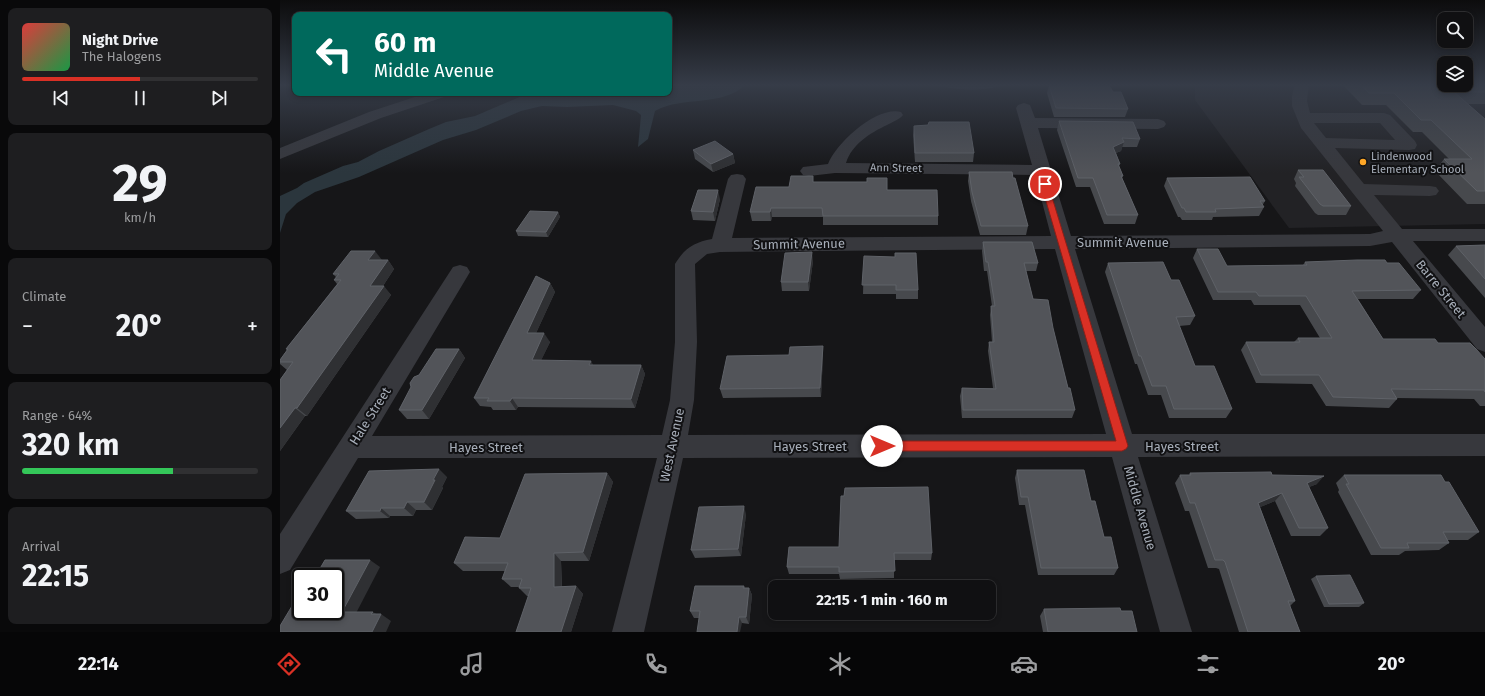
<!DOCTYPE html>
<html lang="en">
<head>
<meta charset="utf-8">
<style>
	:root { --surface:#101012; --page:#1e1e20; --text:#f1f3f6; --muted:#9c9d9f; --line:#303032; --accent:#d93025 }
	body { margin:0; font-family:"Fira Sans",sans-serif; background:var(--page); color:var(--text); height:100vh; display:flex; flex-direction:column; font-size:15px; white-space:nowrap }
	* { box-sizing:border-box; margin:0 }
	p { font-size:13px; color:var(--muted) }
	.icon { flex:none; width:22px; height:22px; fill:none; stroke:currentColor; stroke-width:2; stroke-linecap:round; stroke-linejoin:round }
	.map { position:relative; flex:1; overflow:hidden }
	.details { display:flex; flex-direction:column; gap:8px; padding:8px; background:#09090a; width:280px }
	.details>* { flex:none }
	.banner { position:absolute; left:12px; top:12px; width:380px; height:84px; border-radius:8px; box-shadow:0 2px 6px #0003,0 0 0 1px var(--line); background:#00695c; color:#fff; overflow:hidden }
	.buttons { position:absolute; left:1157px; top:12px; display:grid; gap:8px }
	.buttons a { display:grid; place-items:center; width:36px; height:36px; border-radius:8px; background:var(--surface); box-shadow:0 2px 6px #0003,0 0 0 1px var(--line); font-size:20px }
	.speed { position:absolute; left:12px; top:568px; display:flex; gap:8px; font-size:20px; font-weight:700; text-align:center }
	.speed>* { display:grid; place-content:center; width:52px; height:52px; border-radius:50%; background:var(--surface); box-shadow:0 2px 6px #0003,0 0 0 1px var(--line); line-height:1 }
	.speed .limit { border:2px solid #111; border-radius:6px; background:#fff; color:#111 }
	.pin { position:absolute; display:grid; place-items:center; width:34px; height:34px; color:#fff; margin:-17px; border:2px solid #fff; border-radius:50%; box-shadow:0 1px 4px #0007 }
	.me { position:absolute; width:44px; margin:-22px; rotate:90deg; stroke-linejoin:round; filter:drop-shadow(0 0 3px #0008) }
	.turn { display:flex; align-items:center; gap:14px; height:84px; padding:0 16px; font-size:18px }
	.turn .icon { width:52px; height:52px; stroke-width:2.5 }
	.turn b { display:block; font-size:28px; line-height:34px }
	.big { font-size:30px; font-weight:700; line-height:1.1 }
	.details .tile { flex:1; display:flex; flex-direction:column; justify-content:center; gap:6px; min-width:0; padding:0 14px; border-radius:8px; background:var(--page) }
	.details .dial { align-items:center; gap:0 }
	.dial b { font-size:52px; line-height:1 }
	.song { display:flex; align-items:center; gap:12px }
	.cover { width:48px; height:48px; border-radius:6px; background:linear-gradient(135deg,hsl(0 70% 55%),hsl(140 70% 35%)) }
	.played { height:4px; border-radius:2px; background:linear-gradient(90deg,var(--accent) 50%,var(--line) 50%) }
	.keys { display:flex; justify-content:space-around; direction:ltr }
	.heat { display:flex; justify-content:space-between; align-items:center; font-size:22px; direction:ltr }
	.charge { height:6px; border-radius:3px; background:linear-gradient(90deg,#34c759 64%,var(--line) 0) }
	.trip { position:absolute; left:488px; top:580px; width:228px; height:40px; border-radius:8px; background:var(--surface); box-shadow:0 2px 6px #0003,0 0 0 1px var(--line); font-weight:700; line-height:40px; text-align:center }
	.menu { display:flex; height:64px; justify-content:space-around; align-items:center; background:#060607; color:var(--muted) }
	.menu .icon { width:28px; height:28px }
	.menu .selected { color:var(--accent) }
	.menu b { font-size:18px; color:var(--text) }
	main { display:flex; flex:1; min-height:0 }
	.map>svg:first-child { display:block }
</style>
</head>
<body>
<main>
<section class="details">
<div class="tile">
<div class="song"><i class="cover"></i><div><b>Night Drive</b><p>The Halogens</p></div></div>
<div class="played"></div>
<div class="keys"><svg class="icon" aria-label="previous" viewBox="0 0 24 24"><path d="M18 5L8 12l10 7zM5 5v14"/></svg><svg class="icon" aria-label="pause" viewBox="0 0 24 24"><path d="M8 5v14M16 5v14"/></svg><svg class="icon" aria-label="next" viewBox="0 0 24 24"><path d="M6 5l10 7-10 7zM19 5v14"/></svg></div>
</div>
<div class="tile dial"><b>29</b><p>km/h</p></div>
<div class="tile"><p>Climate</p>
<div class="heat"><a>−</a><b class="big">20°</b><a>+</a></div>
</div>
<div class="tile"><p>Range · 64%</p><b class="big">320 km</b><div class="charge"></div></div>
<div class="tile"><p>Arrival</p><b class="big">22:15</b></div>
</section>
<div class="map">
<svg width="1205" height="632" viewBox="0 0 1205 632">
	<rect width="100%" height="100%" fill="#161618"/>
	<!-- built -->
	<polygon fill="#222225" points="915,84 1205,84 1205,224 1009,228 915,100"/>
	<!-- water -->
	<g fill="#2b363d">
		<path d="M389,84H466C442,108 404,95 375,111L368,139L358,147L361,115L356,111L333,105L287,107L262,106L241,111L196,130L163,140L79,177L35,192L17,203L6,214L0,233V196L17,188L24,183L63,166L78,162L99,151L149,129L166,122L195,116L249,93H389Z"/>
		<path d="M648,84H729C702,93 675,90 648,84Z"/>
	</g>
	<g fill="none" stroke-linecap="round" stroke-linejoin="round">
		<!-- minor -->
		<g fill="#37383d" fill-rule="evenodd">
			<path d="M1015,84H1029L1027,101L1030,113H1104L1110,115L1135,141L1137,145L1135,149L1129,150L1055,148L1084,184L1150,186L1156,187L1159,191L1156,195L1150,196L1094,195L1122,229H1205V241H1133L1205,327V352L1197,349L1112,242L1090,246L795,249L852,434H1205V456L858,457L912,632H880L832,457L403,458L364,632H332L377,458H78L10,570L0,574V534L173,267L180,265L187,267L190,272L92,436L382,435L390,400L395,342V264C404,249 414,242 432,239L448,179L451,175L457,174L463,175L466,179L452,238L771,236L755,175L555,173L529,176L523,175L520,171L523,167L548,164C557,142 597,106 621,112L623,115C619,120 612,122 607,125C590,133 572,144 566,163L752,165L736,108L738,105L744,103L750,105L755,118L878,119L884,121L886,124L884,127L878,129L758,128L791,236L1090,234L1103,231L1021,128L1012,106V96ZM1034,123H1100L1115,140L1046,138ZM775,249L826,434L408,435L414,400L417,342L415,264L427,254L440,252Z"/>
			<polygon points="147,93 170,93 167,96 101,118 0,159 0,148 89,112"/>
		</g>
	</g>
	<!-- wall -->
	<g fill="#47494d">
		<polygon points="791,84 810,84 833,92 848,109 845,117 774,117 767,93 769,85 791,85"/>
		<polygon points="1062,84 1205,84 1205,104 1188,104 1205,119 1205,204 1187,204 1155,171 1164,159 1169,159 1142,132 1133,132 1106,105 1082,105"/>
		<polygon points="779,121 860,139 857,147 842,147 841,151 836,153 840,164 839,166 843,176 842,178 858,215 855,224 824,224 810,187 796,187 777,130"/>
		<polygon points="648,125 694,153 693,162 635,162 633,135 634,126"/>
		<polygon points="413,150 453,154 455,163 433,172 415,159"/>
		<polygon points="1018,170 1071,206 1066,215 1038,215 1035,213 1015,186 1016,183 1014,179"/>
		<polygon points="689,172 733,178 748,226 746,235 700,235 691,201 688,181"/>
		<polygon points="887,178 985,201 982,206 984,207 979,216 933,217 932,220 902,220 900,217 898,217 884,186"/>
		<polygon points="534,182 607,190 658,216 658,225 543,225 543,217 492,217 491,221 472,221 470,212 509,187"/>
		<polygon points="440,199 435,221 413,220 411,211"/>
		<polygon points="278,212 280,217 268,237 238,236 236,231"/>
		<polygon points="703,242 758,263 756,271 746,271 753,299 773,328 788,388 795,410 792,418 682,418 680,396 682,388 713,388 708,351 709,342 712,342 710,315 711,306 712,306 707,271 704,271 702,251"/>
		<polygon points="1205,245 1205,298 1168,255 1176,246"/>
		<polygon points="917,249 947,266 1023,265 1025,262 1107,263 1141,290 1133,299 1078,299 1103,339 1158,343 1205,359 1205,406 1200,406 1194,399 1116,398 1117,399 1109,408 1046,406 1032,384 976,383 961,350 966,342 1014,342 1018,338 1040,338 1020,305 974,305 971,300 933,300 913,258"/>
		<polygon points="584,256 638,290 638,299 616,299 616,294 583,294"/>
		<polygon points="101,260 108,260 114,269 103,286 111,295 27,416 25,416 0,451 0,380 7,370 0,364 0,360 7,350 6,349 57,284 54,280 56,277 53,274"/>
		<polygon points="533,261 529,291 502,291 501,282"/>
		<polygon points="828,263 891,280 915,316 910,325 899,326 915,366 952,409 946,418 889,418 881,395 868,395 857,364 855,364 825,272"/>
		<polygon points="270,283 275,292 256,333 270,342 261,360 313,365 361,365 365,374 355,408 238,407 236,410 213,410 211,407 200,406 194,398"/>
		<polygon points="543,346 543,355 541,397 443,398 440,389 509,355"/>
		<polygon points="179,349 185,358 149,419 127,419 119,410 139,375"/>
		<polygon points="737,470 811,501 824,537 838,568 834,575 758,575 745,505 739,505 735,478"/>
		<polygon points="327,473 333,482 309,561 281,561 282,587 296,586 303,594 291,632 236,632 249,596 247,596 239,588 239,587 231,587 222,579 225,571 183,571 174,563 220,538"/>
		<polygon points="910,473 992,475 1037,484 1029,487 1048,528 1040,536 1011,536 995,501 980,507 1015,601 1010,606 1020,632 959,632 939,569 936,568 928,568 909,511 905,511 895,483 900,475 909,475"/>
		<polygon points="1064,475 1165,482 1199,532 1188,540 1167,540 1169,543 1159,550 1125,551 1119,555 1091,555 1058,492 1059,490 1056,483"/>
		<polygon points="167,477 162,487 163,488 152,510 136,510 133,516 110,516 109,518 76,519 66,511"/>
		<polygon points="466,514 461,556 415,558 411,550"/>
		<polygon points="509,547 652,553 651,560 614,560 614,578 560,579 559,574 509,574 507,567"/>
		<polygon points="1036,576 1084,603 1079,607 1044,607 1031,579"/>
		<polygon points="464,586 465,588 469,588 472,595 469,624 462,623 419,618 414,618 410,611"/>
		<polygon points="764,609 841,611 857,632 763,632 760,616"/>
	</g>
	<!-- shaded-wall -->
	<g fill="#2f3033">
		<polygon points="844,142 841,151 830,155 833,147"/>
		<polygon points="453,154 455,163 433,172 431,164"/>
		<polygon points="438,190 440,199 435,221 433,212"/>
		<polygon points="491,208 492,217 491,221 490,212"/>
		<polygon points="278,212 280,217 268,237 266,232"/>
		<polygon points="95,251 102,260 94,269 88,260"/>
		<polygon points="532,252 533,261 529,291 528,282"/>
		<polygon points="108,260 114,269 97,295 90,286"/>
		<polygon points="270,283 275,292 252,342 247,333"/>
		<polygon points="104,286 111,295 27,416 17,408"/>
		<polygon points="264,333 270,342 257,369 252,360"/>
		<polygon points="543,346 543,355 541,397 540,388"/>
		<polygon points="179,349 185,358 149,419 142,410"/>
		<polygon points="311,361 316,370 309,365"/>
		<polygon points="361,365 365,374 355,408 351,399"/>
		<polygon points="232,398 238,407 236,410 230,401"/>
		<polygon points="15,408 25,416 0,451 0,428"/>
		<polygon points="159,469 167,477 162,487 163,488 152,510 144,502 153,480"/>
		<polygon points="327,473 333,482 309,561 303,552"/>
		<polygon points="1044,476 1037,484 1019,491 1027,483"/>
		<polygon points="1002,493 995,501 971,511 978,503"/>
		<polygon points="127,502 136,510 133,516 124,508"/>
		<polygon points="464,506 466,514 461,556 458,549"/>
		<polygon points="101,508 110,516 109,518 100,511"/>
		<polygon points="274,553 281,561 282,595 274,587"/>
		<polygon points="90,560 100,567 73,619 62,612"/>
		<polygon points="296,586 303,594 291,632 281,632"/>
		<polygon points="469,588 472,595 469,624 466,617"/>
		<polygon points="93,612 100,616 101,614 111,621 106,632 92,632 91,614"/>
		<polygon points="459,617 462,623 460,632 457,632"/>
	</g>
	<!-- building -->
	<g fill="#525459" stroke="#5f6268">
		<polygon points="792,84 829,85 833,92 841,92 848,109 776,108 769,85 792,85"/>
		<polygon points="1080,84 1164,84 1164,85 1186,85 1186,84 1205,84 1205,92 1174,92 1205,119 1205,191 1197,191 1164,159 1192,159 1151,120 1141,120 1114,93 1089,93"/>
		<polygon points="779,121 853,122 860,139 842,138 844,142 833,147 840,164 838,164 843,176 841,176 858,215 827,215 813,178 798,178"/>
		<polygon points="649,122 689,122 694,153 635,153 634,126 648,125"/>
		<polygon points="435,141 453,154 431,164 413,150"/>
		<polygon points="1018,170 1043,170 1071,206 1043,206 1040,204 1019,177 1024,177"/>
		<polygon points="689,172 732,172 733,178 735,178 748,226 701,226 692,192"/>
		<polygon points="511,176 533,176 533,182 587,182 587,178 607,178 607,190 657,190 658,216 543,216 542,208 491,208 490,212 470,212 476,187 509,187"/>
		<polygon points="970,177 985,201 980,201 984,207 935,209 936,212 906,212 904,208 902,208 887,178"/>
		<polygon points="418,190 438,190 433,212 411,211"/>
		<polygon points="250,211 278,212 266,232 236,231"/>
		<polygon points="703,242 752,242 758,263 744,263 753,299 768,300 773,328 788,388 790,388 795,410 683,410 682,388 716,389 709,342 714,342 711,306 715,306 708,262 706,262"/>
		<polygon points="1205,245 1205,279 1176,246"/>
		<polygon points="917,249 938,249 947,266 1027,265 1025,262 1077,260 1105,260 1107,263 1119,263 1141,290 1072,291 1103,339 1155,339 1158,343 1190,343 1196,349 1205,359 1205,392 1204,390 1111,389 1117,399 1053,397 1039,375 981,375 966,342 1020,342 1018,338 1052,338 1026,296 979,296 976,292 938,292"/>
		<polygon points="71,251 95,251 88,260 108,260 90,286 104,286 17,408 15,408 0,428 0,380 13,362 0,362 0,360 8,349 6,349 61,280 54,280 59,274 53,274"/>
		<polygon points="532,252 528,282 501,282 505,253"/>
		<polygon points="615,253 636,253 638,290 616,290 616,285 582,285 584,256 615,257"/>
		<polygon points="883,262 891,280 899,280 915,316 896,317 915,366 934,366 952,409 894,409 886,386 872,386 861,356 859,356 828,263"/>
		<polygon points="256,276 270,283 247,333 264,333 252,360 311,361 309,365 361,365 351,399 232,398 230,401 207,401 209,398 194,398"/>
		<polygon points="543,346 540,388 440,389 447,356 509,355 510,347"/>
		<polygon points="156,349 179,349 142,410 119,410 131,387 130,383 134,377 139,375"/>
		<polygon points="159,469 153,480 155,480 144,502 127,502 124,508 101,508 100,511 66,511 89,471"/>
		<polygon points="737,470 804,470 811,501 815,501 824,537 831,537 838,568 761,568 748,497 741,497"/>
		<polygon points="991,472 992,475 1044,476 1027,483 1048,528 1019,528 1002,493 978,503 1015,601 1008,601 1020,632 968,632 945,562 943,560 935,560 915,503 910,503 900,475 911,475 910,473"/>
		<polygon points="327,473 303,552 274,553 274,587 296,586 281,632 236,632 251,588 239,588 242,579 222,579 228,563 174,563 185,537 220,538 245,474"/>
		<polygon points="1064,475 1161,475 1165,482 1169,482 1199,532 1163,532 1169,543 1127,543 1129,548 1101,548 1066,484 1069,484"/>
		<polygon points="648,487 652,553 614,553 615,571 559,572 559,567 507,567 509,547 559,547 561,496 564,496 565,488"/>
		<polygon points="464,506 458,549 411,550 419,507"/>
		<polygon points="45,560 90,560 62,612 93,612 91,614 101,614 92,632 0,632 0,626 21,591 21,611 55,611 55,577 35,577"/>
		<polygon points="1070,575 1084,603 1049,604 1036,576"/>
		<polygon points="415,586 464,586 463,588 469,588 466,617 459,617 457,632 417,632 420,611 410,611"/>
		<polygon points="840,608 841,611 852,611 857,632 768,632 764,609"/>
	</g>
	<!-- sky -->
	<linearGradient id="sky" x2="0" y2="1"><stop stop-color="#0c0c0d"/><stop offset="0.49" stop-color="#363c48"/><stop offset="1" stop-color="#363c48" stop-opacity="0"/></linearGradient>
	<rect width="1205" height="173" fill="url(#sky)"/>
	<!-- route -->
	<polygon fill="#d93025" stroke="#8d1f18" points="762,182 767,182 768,184 848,446 846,449 842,451 602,451 599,449 597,446 599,443 602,441 836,441 761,184"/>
	<!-- markers -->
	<circle fill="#ffa727" stroke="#111113" stroke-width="1.5" cx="1083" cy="162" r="4"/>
	<g text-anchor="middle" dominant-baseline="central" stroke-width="4" stroke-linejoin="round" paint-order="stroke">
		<!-- far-poi labels -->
		<g font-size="11" fill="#a7aeb9" stroke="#111113" text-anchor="start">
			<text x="1091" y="156">Lindenwood<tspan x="1091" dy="13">Elementary School</tspan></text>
		</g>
		<!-- far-street labels -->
		<g font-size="11" fill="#a7aeb9" stroke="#111113">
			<text transform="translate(616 168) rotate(1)">Ann Street</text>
		</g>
		<!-- street labels -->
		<g font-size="13" fill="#a7aeb9" stroke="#111113">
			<text x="843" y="242">Summit Avenue</text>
			<text transform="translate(519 244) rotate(-1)">Summit Avenue</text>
			<text transform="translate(1161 289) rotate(51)">Barre Street</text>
			<text transform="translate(90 416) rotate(-58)">Hale Street</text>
			<text transform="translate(392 445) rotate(-78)">West Avenue</text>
			<text x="530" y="446">Hayes Street</text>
			<text x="902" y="446">Hayes Street</text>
			<text x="206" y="447">Hayes Street</text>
			<text transform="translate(860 508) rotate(74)">Middle Avenue</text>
		</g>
	</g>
</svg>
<div class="buttons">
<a><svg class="icon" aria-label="search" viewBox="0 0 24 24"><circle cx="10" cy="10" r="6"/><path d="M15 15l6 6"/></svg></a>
<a><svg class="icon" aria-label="layers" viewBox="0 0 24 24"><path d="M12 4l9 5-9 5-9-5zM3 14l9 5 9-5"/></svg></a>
</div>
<div class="speed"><div class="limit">30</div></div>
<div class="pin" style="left:765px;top:184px;background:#d93025"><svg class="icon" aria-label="arrive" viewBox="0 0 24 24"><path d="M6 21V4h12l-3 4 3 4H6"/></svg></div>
<svg class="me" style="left:602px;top:446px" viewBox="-20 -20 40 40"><circle r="19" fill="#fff"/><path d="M0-13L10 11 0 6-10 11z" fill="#d93025"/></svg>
<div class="trip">22:15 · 1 min · 160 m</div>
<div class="banner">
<div class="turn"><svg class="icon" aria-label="left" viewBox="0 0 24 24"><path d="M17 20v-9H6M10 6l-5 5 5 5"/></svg><div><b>60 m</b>Middle Avenue</div></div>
</div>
</div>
</main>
<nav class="menu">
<b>22:14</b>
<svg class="icon selected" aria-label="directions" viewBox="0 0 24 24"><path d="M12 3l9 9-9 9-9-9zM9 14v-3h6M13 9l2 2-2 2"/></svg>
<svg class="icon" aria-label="music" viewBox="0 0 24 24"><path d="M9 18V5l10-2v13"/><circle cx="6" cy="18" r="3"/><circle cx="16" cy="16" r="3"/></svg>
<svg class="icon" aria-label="phone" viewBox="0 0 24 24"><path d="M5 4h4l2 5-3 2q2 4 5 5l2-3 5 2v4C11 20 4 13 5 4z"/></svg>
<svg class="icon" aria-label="climate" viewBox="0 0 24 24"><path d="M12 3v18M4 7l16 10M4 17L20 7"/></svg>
<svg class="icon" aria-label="car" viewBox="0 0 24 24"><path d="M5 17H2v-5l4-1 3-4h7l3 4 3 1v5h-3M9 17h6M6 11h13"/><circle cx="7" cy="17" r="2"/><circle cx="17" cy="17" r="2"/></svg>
<svg class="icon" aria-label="filters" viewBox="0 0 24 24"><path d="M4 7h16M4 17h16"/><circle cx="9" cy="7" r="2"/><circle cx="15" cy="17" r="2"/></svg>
<b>20°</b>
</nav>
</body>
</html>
